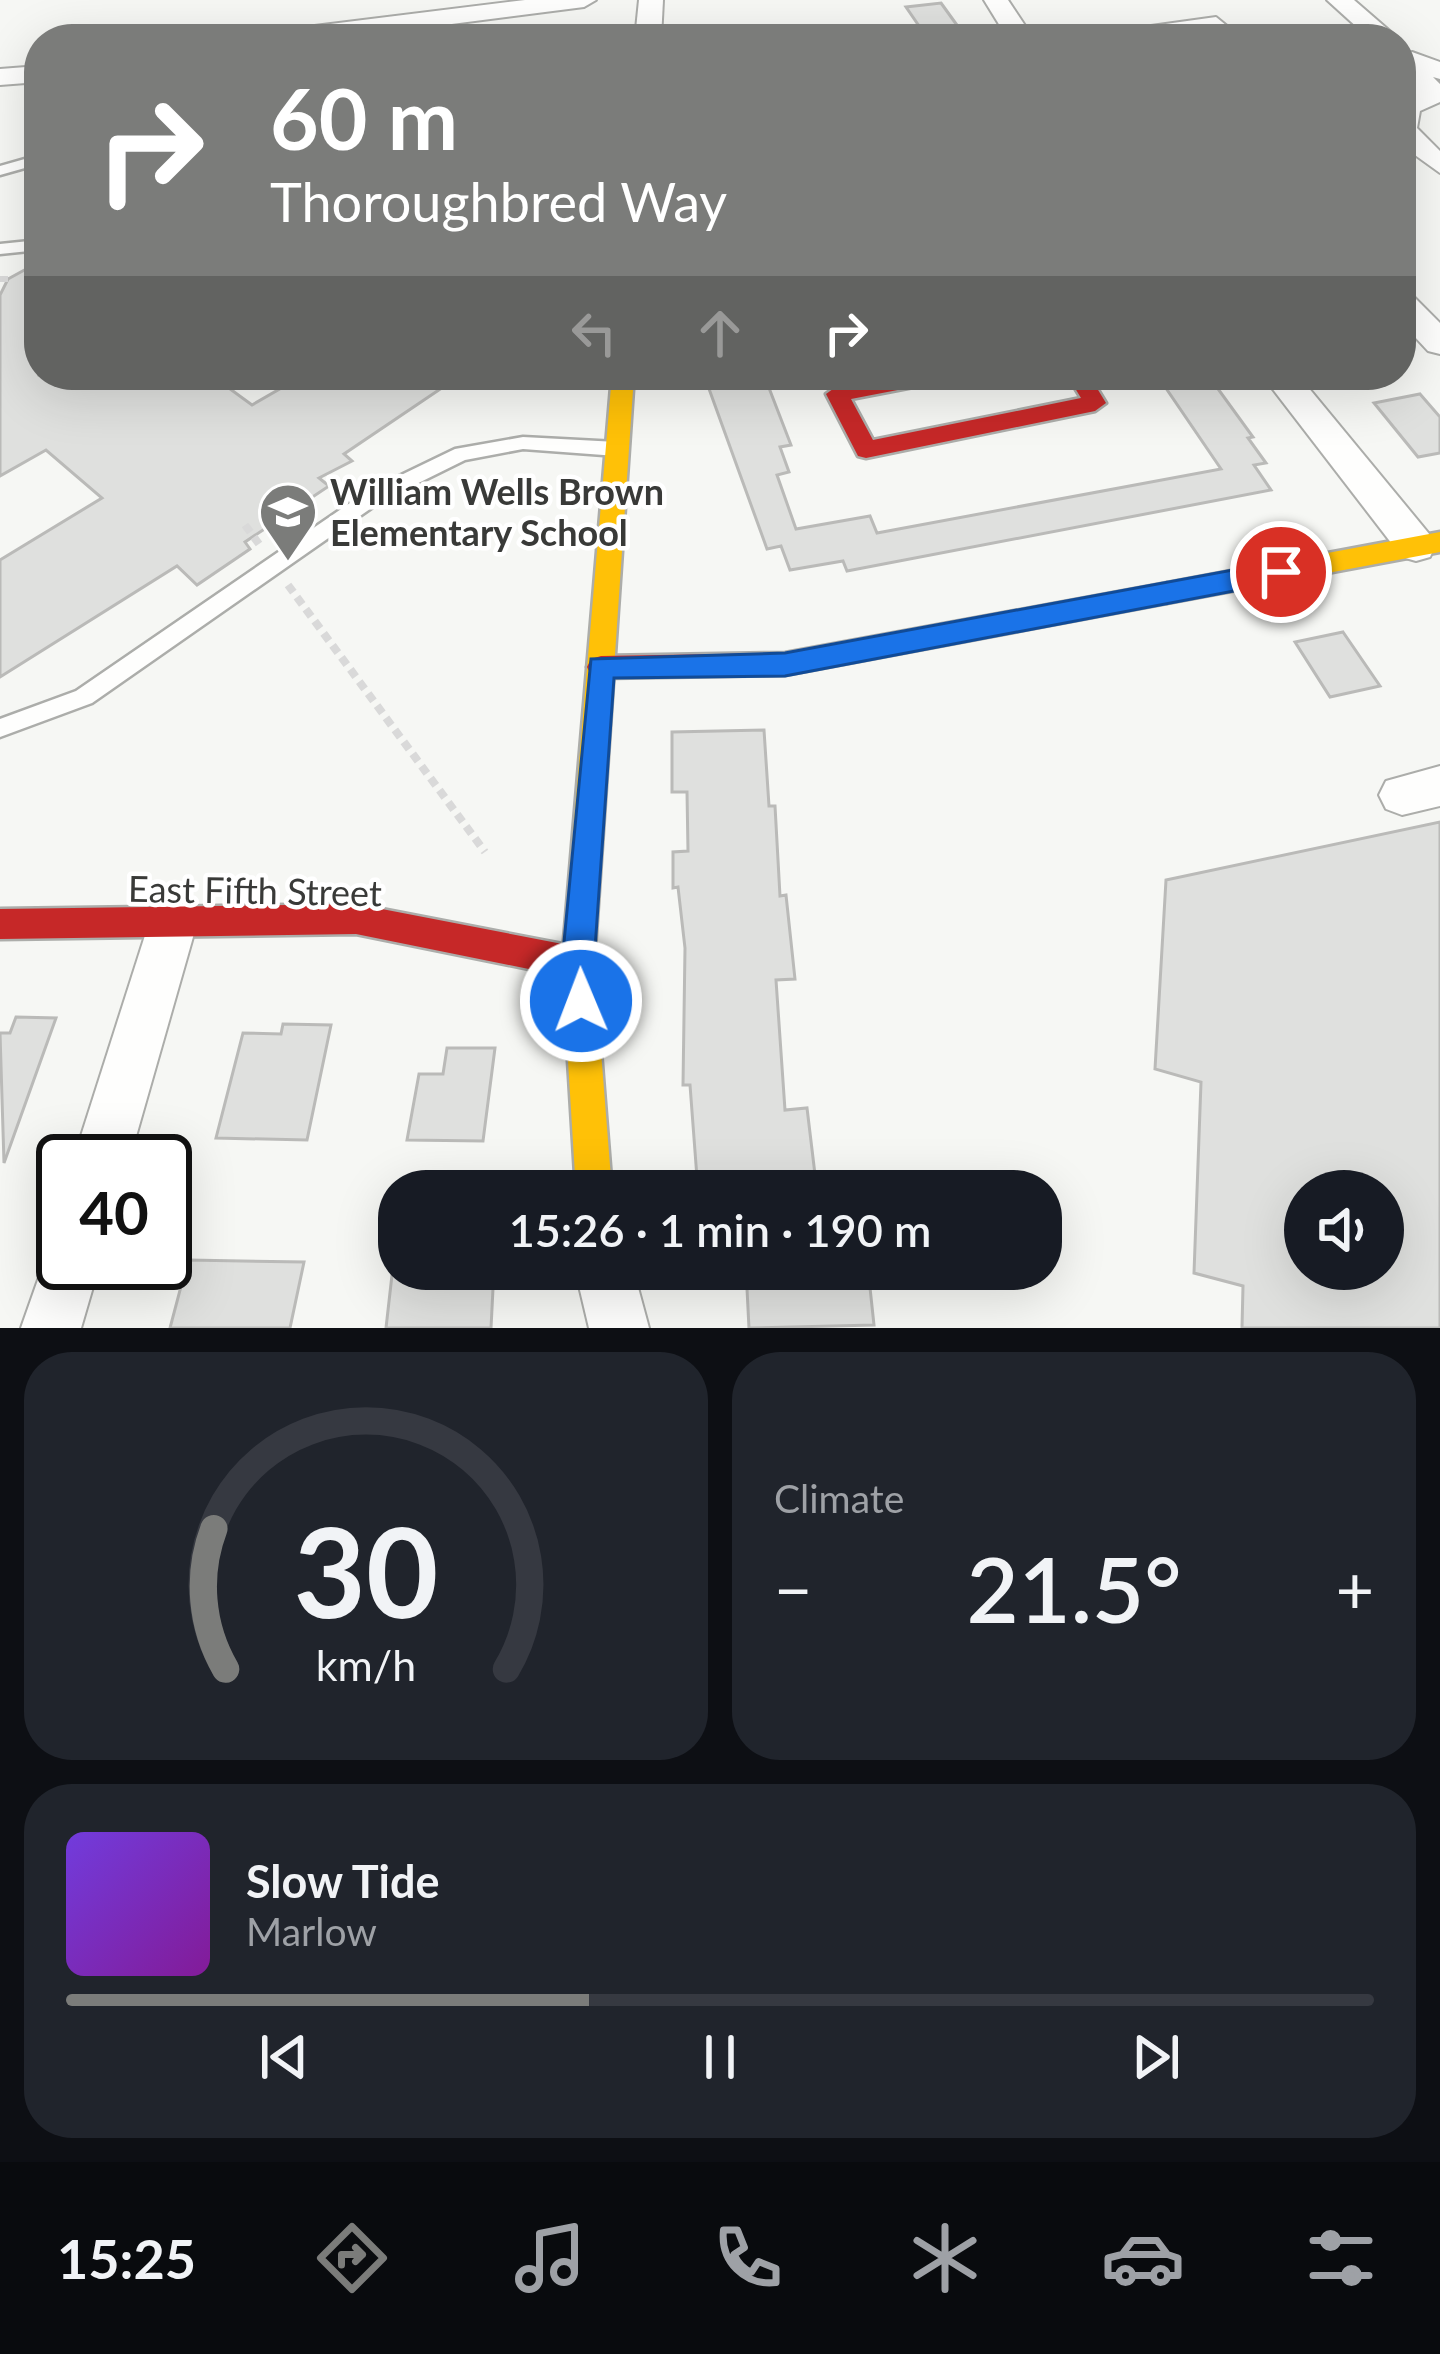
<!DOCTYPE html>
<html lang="en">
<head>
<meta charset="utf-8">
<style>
	:root { --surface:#171b24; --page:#20242c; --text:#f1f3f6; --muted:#9ea1a6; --line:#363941; --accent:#7b7c7a }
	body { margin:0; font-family:Lato,sans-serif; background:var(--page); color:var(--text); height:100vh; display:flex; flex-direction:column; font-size:45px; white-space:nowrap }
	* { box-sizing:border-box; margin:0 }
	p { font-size:39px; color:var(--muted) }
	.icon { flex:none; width:66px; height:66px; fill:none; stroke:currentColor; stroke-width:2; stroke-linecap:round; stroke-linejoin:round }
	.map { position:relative; height:1328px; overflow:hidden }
	.drawer { display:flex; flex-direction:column; gap:24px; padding:24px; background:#0d0f14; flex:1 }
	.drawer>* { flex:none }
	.hud { position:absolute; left:24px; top:24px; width:1392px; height:366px; border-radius:48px; box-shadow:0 12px 48px #0002; background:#7b7c7a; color:#fff; overflow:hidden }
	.tools { position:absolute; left:1284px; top:1170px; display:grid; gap:24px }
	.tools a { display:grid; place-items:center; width:120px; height:120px; border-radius:50%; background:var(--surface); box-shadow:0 12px 48px #0002; font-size:60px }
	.speed { position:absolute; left:36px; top:1134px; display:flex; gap:24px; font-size:60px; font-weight:700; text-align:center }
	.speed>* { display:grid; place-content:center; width:156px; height:156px; border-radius:50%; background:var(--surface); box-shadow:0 12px 48px #0002; line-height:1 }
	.speed .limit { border:6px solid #111; border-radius:18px; background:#fff; color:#111 }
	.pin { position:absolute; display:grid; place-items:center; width:102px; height:102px; color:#fff; margin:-51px; border:6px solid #fff; border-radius:50%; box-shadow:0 3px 12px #0007 }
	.me { position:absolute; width:132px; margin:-66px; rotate:359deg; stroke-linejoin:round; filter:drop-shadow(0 0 9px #0008) }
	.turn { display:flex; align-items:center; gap:42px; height:252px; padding:0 48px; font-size:54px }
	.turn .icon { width:156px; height:156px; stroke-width:2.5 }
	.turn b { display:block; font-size:84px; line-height:102px }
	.lanes { display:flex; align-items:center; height:114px; padding:0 48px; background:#0003; justify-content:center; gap:60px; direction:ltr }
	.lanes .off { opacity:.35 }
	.big { font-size:90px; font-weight:600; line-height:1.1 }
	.drawer .tile { flex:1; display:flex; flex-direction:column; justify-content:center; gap:18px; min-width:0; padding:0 42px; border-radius:48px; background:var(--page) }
	.drawer .dial { align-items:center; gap:0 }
	.dial svg { height:312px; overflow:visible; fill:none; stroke:var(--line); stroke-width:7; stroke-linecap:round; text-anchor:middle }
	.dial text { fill:var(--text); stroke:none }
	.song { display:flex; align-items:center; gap:36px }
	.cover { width:144px; height:144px; border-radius:18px; background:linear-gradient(135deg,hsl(260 70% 55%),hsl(290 70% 35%)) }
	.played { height:12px; border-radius:6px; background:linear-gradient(90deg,var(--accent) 40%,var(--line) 40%) }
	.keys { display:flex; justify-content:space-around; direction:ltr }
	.heat { display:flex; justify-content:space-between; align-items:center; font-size:66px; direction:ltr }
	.drawer .tiles { flex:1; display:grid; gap:24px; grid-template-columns:1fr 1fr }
	.tile:last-child { grid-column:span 2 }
	.trip { position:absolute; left:378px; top:1170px; width:684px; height:120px; border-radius:48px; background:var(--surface); box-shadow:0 12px 48px #0002; font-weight:600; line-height:120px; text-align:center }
	.menu { display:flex; height:192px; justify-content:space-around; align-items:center; background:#090b0e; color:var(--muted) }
	.menu .icon { width:84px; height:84px }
	.menu .current { color:var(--accent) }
	.menu b { font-size:54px; color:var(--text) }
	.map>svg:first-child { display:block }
</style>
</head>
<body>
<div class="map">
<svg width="1440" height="1328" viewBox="0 0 1440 1328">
	<rect width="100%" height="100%" fill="#f6f7f4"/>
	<!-- building -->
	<g fill="#dfe0de" stroke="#babab8" stroke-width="3" fill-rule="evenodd">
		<polygon points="941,3 967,39 928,39 906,7"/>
		<polygon points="39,262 39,375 211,375 252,405 304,375 461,375 344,454 352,461 319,478 329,486 245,542 250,549 197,585 177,566 0,677 0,560 102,498 46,450 0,476 0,295 8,279"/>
		<polygon points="704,375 764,375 791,445 780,447 789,472 777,475 796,529 870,516 877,533 1221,469 1157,375 1208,375 1253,437 1248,438 1266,463 1254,465 1271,490 847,571 843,561 790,570 781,546 767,549"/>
		<polygon points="1420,394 1440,417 1440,453 1418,457 1374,403"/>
		<polygon points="1343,632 1380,686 1330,697 1295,642"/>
		<polygon points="764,730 769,806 775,806 780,896 786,895 795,979 776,980 785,1110 807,1108 817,1191 698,1191 690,1085 683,1085 685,948 678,887 673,888 673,852 688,851 687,792 672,792 672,732"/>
		<path d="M1440,822V1328H1242L1243,1286L1194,1273L1201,1082L1155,1069L1166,880ZM1305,1191H1383V1269H1305Z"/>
		<polygon points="16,1017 56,1018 4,1163 0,1033 10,1033"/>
		<polygon points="283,1024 331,1025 307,1140 216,1138 243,1033 281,1034"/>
		<polygon points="447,1048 495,1048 483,1141 407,1140 419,1074 443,1074"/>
		<polygon points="188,1260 304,1262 290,1328 170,1328"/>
		<polygon points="494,1269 491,1328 386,1328 392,1275"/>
		<polygon points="746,1269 868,1269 874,1325 749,1328"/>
	</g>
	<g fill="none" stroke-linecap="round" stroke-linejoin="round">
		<!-- lane casing -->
		<g stroke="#acadaa" stroke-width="5">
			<g id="lane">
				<polygon points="39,155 39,164 0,175 0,166"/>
				<polygon points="39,240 39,250 0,254 0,244"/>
				<polygon points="523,437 617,442 626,449 617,456 523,449 465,460 380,502 92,703 0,737 0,719 76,691 366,492 455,449"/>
			</g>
		</g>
		<!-- street casing -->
		<g stroke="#acadaa" stroke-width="4">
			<g id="street">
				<polygon points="525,0 596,0 584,7 335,39 261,39 274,31"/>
				<polygon points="639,0 663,0 661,39 635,39"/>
				<polygon points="984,0 1008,0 1034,39 1008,39"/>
				<polygon points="1327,0 1354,0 1399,39 1370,39"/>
				<polygon points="1216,17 1243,39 1216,39 1210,33 1102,39 1115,31"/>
				<polygon points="1412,52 1440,62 1440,79 1433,77 1440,84 1440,102 1420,111 1417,128 1440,151 1440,173 1401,145 1401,100 1414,94 1401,57"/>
				<polygon points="39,66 39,82 0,85 0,69"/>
				<polygon points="1401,292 1412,295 1440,323 1440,354 1428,351 1401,322"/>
				<polygon points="1262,375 1298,375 1430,535 1435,546 1430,557 1416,561 1402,557"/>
				<polygon points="1440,766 1440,806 1402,815 1386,809 1379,795 1386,781"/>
				<polygon points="173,900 190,906 197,923 129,1161 73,1161 149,923 156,906"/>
				<polygon points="63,1237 63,1263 100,1263 81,1328 21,1328 51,1243"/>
				<polygon points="575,1269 633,1269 649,1328 589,1328"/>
			</g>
		</g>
		<!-- slow casing -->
		<g stroke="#acadaa" stroke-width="5">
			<g id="slow">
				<polygon points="612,375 634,375 594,963 612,1191 576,1191 562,963"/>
				<polygon points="1440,532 1440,552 1167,603 1154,593 1167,583"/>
			</g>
		</g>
		<!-- jam casing -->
		<g stroke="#acadaa" stroke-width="5">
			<g id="jam">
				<polygon points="895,375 945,375 934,383 851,399 873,440 1081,398 1067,375 1089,375 1106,403 1095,411 866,458 858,456 826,394 837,386"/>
				<polygon points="1167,583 1180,593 1167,603 785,675 601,678 591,675 587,667 591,659 601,656 785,653"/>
				<polygon points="356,904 578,947 589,952 594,963 589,974 578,979 356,934 0,939 0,909"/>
			</g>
		</g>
		<!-- path-far2 -->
		<polyline stroke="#d9d9d9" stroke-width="4.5" stroke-dasharray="6 4.5" stroke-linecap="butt" points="554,39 581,29"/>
		<!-- path-far1 -->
		<polyline stroke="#d9d9d9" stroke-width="6" stroke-dasharray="8 4.5" stroke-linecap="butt" points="0,279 8,279"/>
		<!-- path -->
		<g stroke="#d9d9d9" stroke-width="8" stroke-dasharray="9 6" stroke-linecap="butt">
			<polyline points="245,525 259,544"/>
			<polyline points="288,585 485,852"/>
		</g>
		<!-- lane -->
		<use href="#lane" fill="#fefefd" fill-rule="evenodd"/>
		<!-- street -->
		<use href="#street" fill="#fefefd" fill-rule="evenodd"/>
		<!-- slow -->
		<use href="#slow" fill="#ffc107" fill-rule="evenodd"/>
		<!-- jam -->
		<use href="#jam" fill="#c62828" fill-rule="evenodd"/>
	</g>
	<!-- route -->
	<polygon fill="#1a73e8" stroke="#114b97" stroke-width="3" points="1281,561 1294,572 1281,582 785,676 614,678 594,963 597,1001 592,1013 581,1018 569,1013 562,963 591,659 785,653"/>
	<!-- icons -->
	<defs>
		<g id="school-pin" transform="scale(3)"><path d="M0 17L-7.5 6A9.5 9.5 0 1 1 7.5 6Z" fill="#7b7c7a" stroke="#fff"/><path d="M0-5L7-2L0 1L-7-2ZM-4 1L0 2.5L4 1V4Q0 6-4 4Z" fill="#fff"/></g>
	</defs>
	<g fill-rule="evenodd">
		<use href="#school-pin" x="288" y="512"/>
	</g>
	<g text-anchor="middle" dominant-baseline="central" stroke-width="9" stroke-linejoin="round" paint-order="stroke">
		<!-- poi labels -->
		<g font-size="36" font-weight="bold" fill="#393a38" stroke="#fff" text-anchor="start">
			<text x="330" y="491">William Wells Brown<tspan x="330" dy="41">Elementary School</tspan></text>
		</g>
		<!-- street labels -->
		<g font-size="36" fill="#393a38" stroke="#fff">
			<text transform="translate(255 890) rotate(1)">East Fifth Street</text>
		</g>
	</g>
</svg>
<div class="tools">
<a><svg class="icon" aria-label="sound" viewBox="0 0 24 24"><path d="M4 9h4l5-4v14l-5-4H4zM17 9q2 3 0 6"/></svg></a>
</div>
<div class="speed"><div class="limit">40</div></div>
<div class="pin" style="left:1281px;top:572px;background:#d93025"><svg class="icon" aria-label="arrive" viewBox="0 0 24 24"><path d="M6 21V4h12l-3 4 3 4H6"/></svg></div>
<svg class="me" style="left:581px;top:1001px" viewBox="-20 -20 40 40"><circle r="17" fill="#1a73e8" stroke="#fff" stroke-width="3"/><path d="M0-11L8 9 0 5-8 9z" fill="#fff"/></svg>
<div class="trip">15:26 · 1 min · 190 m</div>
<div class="hud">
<div class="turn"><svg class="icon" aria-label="right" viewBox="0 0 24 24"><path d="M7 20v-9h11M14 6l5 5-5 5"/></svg><div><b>60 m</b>Thoroughbred Way</div></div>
<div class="lanes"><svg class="icon off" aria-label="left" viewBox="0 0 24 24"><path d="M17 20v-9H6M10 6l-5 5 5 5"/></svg><svg class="icon off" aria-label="ahead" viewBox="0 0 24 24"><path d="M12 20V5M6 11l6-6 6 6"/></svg><svg class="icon" aria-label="right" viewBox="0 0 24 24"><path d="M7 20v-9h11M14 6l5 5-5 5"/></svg></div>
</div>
</div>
<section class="drawer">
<div class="tiles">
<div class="tile dial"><svg viewBox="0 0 100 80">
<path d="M14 69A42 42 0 1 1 86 69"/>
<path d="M14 69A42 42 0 0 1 11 33" stroke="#7b7c7a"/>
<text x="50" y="56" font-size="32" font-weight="700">30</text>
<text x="50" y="72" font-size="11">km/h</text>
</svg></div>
<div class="tile"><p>Climate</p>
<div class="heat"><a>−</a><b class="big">21.5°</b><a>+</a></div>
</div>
<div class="tile">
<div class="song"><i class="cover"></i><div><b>Slow Tide</b><p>Marlow</p></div></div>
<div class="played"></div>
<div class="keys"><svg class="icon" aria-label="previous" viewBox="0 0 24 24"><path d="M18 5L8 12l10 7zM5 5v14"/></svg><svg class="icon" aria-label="pause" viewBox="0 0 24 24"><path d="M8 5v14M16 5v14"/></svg><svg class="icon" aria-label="next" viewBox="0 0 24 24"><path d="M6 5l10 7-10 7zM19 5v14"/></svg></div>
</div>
</div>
</section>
<nav class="menu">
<b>15:25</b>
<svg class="icon current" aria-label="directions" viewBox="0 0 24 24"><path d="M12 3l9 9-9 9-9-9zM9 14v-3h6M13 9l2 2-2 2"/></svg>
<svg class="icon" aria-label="music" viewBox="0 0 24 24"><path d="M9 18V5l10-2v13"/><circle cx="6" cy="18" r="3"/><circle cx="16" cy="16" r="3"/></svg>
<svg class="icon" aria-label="phone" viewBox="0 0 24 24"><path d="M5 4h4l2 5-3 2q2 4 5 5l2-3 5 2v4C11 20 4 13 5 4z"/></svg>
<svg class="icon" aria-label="climate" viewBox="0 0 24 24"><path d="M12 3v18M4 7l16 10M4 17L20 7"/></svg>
<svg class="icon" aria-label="car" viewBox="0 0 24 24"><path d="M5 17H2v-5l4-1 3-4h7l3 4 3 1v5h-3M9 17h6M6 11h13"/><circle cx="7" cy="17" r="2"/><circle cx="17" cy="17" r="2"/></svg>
<svg class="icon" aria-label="filters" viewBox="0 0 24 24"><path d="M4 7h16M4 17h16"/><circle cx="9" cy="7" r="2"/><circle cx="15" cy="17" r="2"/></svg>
</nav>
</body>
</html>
